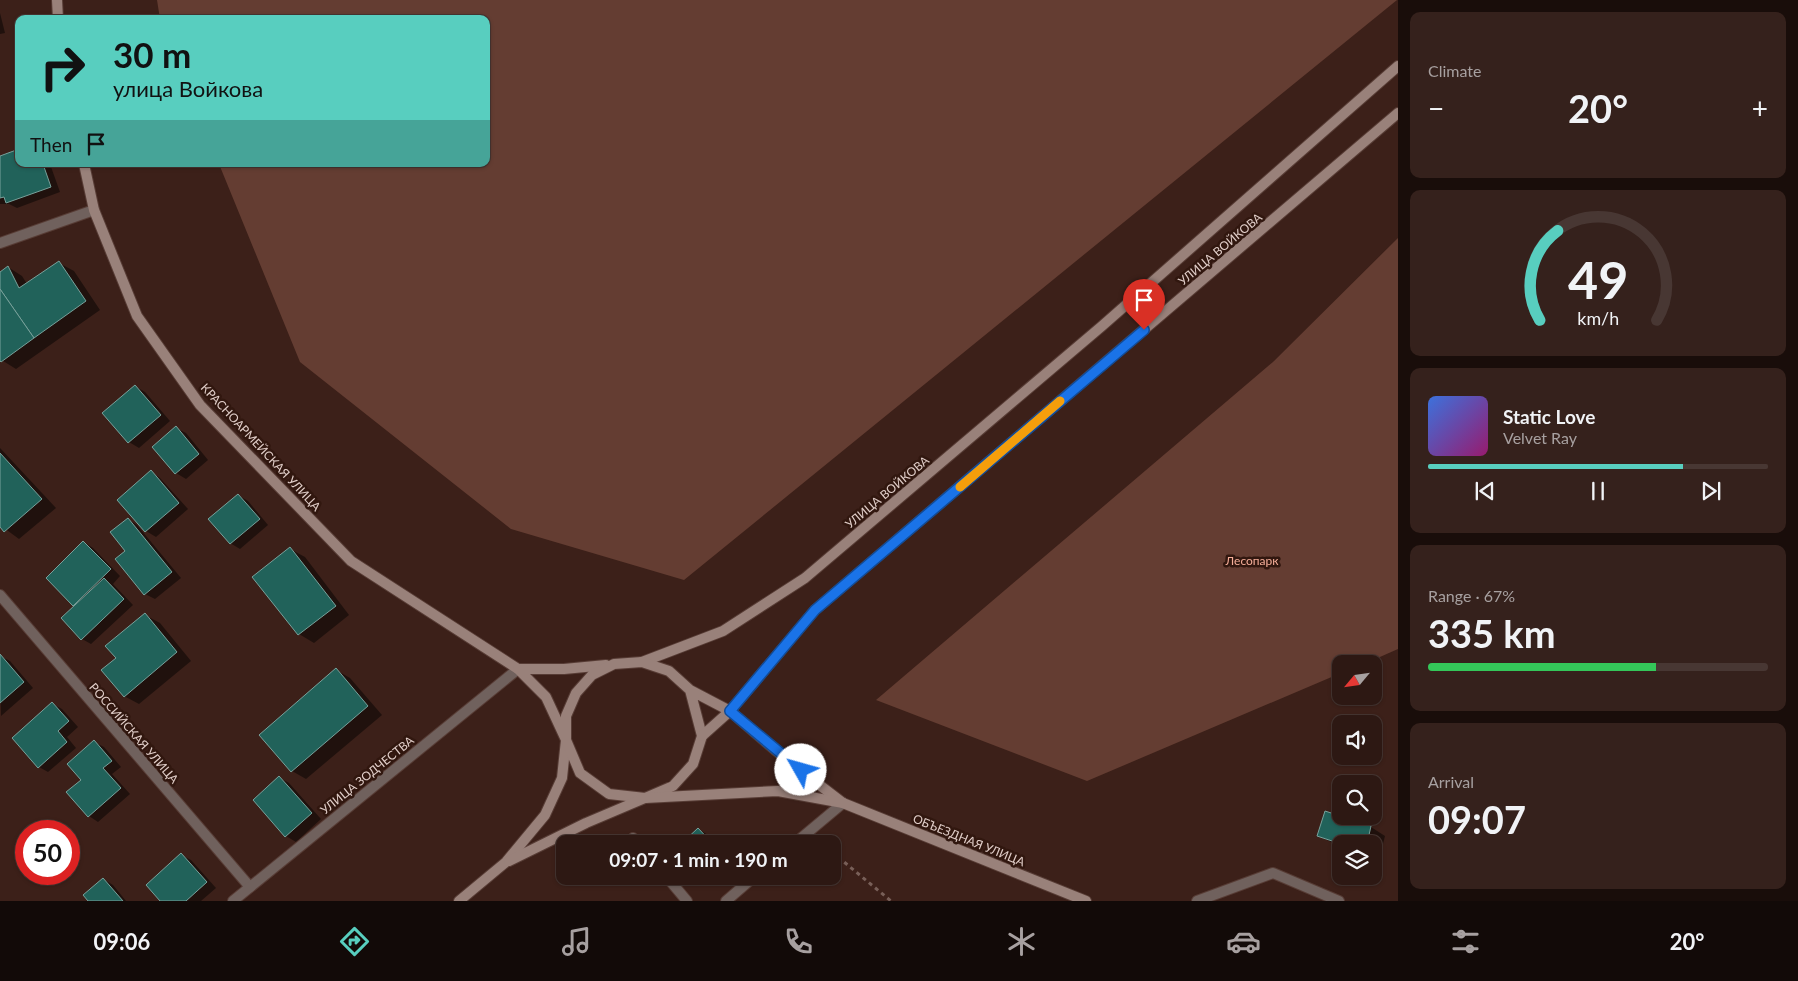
<!DOCTYPE html>
<html lang="en">
<head>
<meta charset="utf-8">
<style>
	:root { --surface:#2d1813; --page:#35211c; --text:#f1f3f6; --muted:#a7a0a0; --line:#483733; --accent:#58cebf }
	body { margin:0; font-family:Lato,sans-serif; background:var(--page); color:var(--text); height:100vh; display:flex; flex-direction:column; font-size:19px; white-space:nowrap }
	* { box-sizing:border-box; margin:0 }
	p { font-size:16px; color:var(--muted) }
	.icon { flex:none; width:28px; height:28px; fill:none; stroke:currentColor; stroke-width:2; stroke-linecap:round; stroke-linejoin:round }
	.map { position:relative; flex:1; overflow:hidden }
	.details { display:flex; flex-direction:column; gap:12px; padding:12px; background:#190d0a; width:400px }
	.details>* { flex:none }
	.banner { position:absolute; left:15px; top:15px; width:475px; height:152px; border-radius:10px; box-shadow:0 1px 4px #0004,0 0 0 1px var(--line); background:#58cebf; color:#111; overflow:hidden }
	.needle { width:32px; rotate:241deg }
	.tools { position:absolute; left:1332px; top:655px; display:grid; gap:10px }
	.tools a { display:grid; place-items:center; width:50px; height:50px; border-radius:10px; background:var(--surface); box-shadow:0 1px 4px #0004,0 0 0 1px var(--line); font-size:25px }
	.speed { position:absolute; left:15px; top:820px; display:flex; gap:10px; font-size:25px; font-weight:700; text-align:center }
	.speed>* { display:grid; place-content:center; width:65px; height:65px; border-radius:50%; background:var(--surface); box-shadow:0 1px 4px #0004,0 0 0 1px var(--line); line-height:1 }
	.speed .limit { border:8px solid #d22; background:#fff; color:#111 }
	.pin { position:absolute; display:grid; place-items:center; width:42px; height:42px; color:#fff; margin:-51px -21px; border-radius:50% 50% 50% 0; rotate:-45deg; box-shadow:0 0 5px #0007 }
	.pin .icon { rotate:45deg }
	.me { position:absolute; width:55px; margin:-28px; rotate:308deg; stroke-linejoin:round; filter:drop-shadow(0 0 4px #0008) }
	.turn { display:flex; align-items:center; gap:18px; height:105px; padding:0 15px; font-size:22px }
	.turn .icon { width:65px; height:65px; stroke-width:2.5 }
	.turn b { display:block; font-size:35px; line-height:42px }
	.then { display:flex; align-items:center; height:48px; padding:0 15px; background:#0003; gap:10px; font-size:19px }
	.big { font-size:38px; font-weight:700; line-height:1.1 }
	.details .tile { flex:1; display:flex; flex-direction:column; justify-content:center; gap:8px; min-width:0; padding:0 18px; border-radius:10px; background:var(--page) }
	.details .dial { align-items:center; gap:0 }
	.dial svg { height:130px; overflow:visible; fill:none; stroke:var(--line); stroke-width:7; stroke-linecap:round; text-anchor:middle }
	.dial text { fill:var(--text); stroke:none }
	.song { display:flex; align-items:center; gap:15px }
	.cover { width:60px; height:60px; border-radius:8px; background:linear-gradient(135deg,hsl(220 70% 55%),hsl(320 70% 35%)) }
	.played { height:5px; border-radius:2px; background:linear-gradient(90deg,var(--accent) 75%,var(--line) 75%) }
	.keys { display:flex; justify-content:space-around; direction:ltr }
	.heat { display:flex; justify-content:space-between; align-items:center; font-size:28px; direction:ltr }
	.charge { height:8px; border-radius:4px; background:linear-gradient(90deg,#34c759 67%,var(--line) 0) }
	.trip { position:absolute; left:556px; top:835px; width:285px; height:50px; border-radius:10px; background:var(--surface); box-shadow:0 1px 4px #0004,0 0 0 1px var(--line); font-weight:700; line-height:50px; text-align:center }
	.menu { display:flex; height:80px; justify-content:space-around; align-items:center; background:#120a08; color:var(--muted) }
	.menu .icon { width:35px; height:35px }
	.menu .selected { color:var(--accent) }
	.menu b { font-size:22px; color:var(--text) }
	main { display:flex; flex:1; min-height:0 }
	.map>svg:first-child { display:block }
</style>
</head>
<body>
<main>
<div class="map">
<svg width="1398" height="901" viewBox="0 0 1398 901">
	<rect width="100%" height="100%" fill="#3c2019"/>
	<!-- green -->
	<g fill="#643d32">
		<polygon points="157,0 1397,0 684,580 511,529 300,362 219,164 486,164 486,19 160,19"/>
		<polygon points="1398,238 1398,649 1364,664 1341,664 1341,673 1087,781 876,700 1273,362"/>
	</g>
	<!-- shadow -->
	<g fill="#0007">
		<polygon points="0,13 5,33 0,34"/>
		<polygon points="0,157 19,164 50,164 60,192 17,208 9,204 0,204"/>
		<polygon points="59,263 74,271 100,310 16,369 0,359 0,272 8,267 22,276 27,284"/>
		<polygon points="135,386 145,392 170,421 139,448 129,442 104,413"/>
		<polygon points="176,428 186,433 208,460 186,479 176,473 154,447"/>
		<polygon points="0,448 56,508 19,539 0,525"/>
		<polygon points="151,472 160,478 188,509 156,537 146,531 119,500"/>
		<polygon points="238,495 248,501 268,525 240,549 230,543"/>
		<polygon points="128,519 137,525 181,578 155,599 145,594"/>
		<polygon points="84,542 93,548 120,576 113,584 133,605 91,644 82,639 75,606 47,578"/>
		<polygon points="290,549 305,557 349,615 314,643 299,634 254,577"/>
		<polygon points="145,615 160,623 191,661 139,704 124,696 118,658"/>
		<polygon points="0,656 10,661 33,688 1,716"/>
		<polygon points="336,670 350,678 382,715 306,779 292,771"/>
		<polygon points="53,704 62,709 78,727 67,737 76,748 48,772 39,767"/>
		<polygon points="94,742 104,747 121,767 112,774 130,794 98,822 89,816 82,780"/>
		<polygon points="280,778 289,783 321,819 296,842 286,836"/>
		<polygon points="1326,813 1371,827 1385,836 1379,860 1374,858 1374,844 1341,844 1341,847 1319,836"/>
		<polygon points="698,829 708,835 716,844 684,844"/>
		<polygon points="181,855 191,860 216,888 201,901 162,901"/>
		<polygon points="103,879 113,885 126,901 90,901"/>
	</g>
	<!-- building -->
	<g fill="#21625a" stroke="#78a19b">
		<polygon points="19,149 19,164 43,164 51,187 6,203 4,197 0,198 0,156"/>
		<polygon points="59,261 86,301 34,338 0,289 0,272 8,266 19,288"/>
		<polygon points="0,289 34,338 1,362 0,361"/>
		<polygon points="135,385 161,415 128,443 102,413"/>
		<polygon points="176,426 199,454 175,474 152,447"/>
		<polygon points="0,453 42,499 4,532 0,527"/>
		<polygon points="151,470 179,503 145,532 117,500"/>
		<polygon points="238,494 260,519 230,544 208,519"/>
		<polygon points="128,518 172,572 144,595 115,559 125,551 110,532"/>
		<polygon points="83,541 111,569 73,606 46,578"/>
		<polygon points="290,547 336,606 298,635 252,577"/>
		<polygon points="104,578 124,599 81,640 61,618"/>
		<polygon points="145,613 177,652 124,697 101,670 116,658 105,646"/>
		<polygon points="0,654 24,682 0,703"/>
		<polygon points="336,668 368,706 291,772 259,735"/>
		<polygon points="52,702 69,721 58,731 67,742 38,768 12,738"/>
		<polygon points="94,740 112,761 103,768 121,788 88,817 66,792 81,780 67,764"/>
		<polygon points="279,776 312,813 285,837 253,800"/>
		<polygon points="1325,811 1371,826 1367,844 1341,844 1317,836"/>
		<polygon points="698,828 713,844 682,843"/>
		<polygon points="181,853 207,882 186,901 160,901 146,885"/>
		<polygon points="103,878 123,901 88,901 83,895"/>
	</g>
	<g fill="none" stroke-linecap="round" stroke-linejoin="round">
		<!-- lane casing -->
		<g stroke="#573c35" stroke-width="12">
			<g id="lane">
				<polyline points="633,838 638,844"/>
				<polyline points="666,876 687,901"/>
				<polyline points="1197,901 1273,873 1339,901"/>
			</g>
		</g>
		<!-- street casing -->
		<g stroke="#573c35" stroke-width="12">
			<g id="street">
				<polyline points="0,243 94,210"/>
				<polyline points="0,595 250,887"/>
				<polyline points="794,844 843,803"/>
				<polyline points="233,901 518,669"/>
				<polyline points="726,901 755,876"/>
			</g>
		</g>
		<!-- secondary casing -->
		<g stroke="#573c35" stroke-width="12">
			<g id="secondary">
				<polyline points="57,0 58,19"/>
				<polyline points="84,164 94,210 137,316 200,405 351,561 518,669 546,697 566,740 562,778 545,815 506,862 459,901"/>
				<polyline points="642,662 723,631 805,578 1102,326 1398,66"/>
				<polyline points="518,669 564,669 606,665"/>
				<polyline points="690,690 702,736 693,764 673,786 645,798 609,794 580,773 566,740 566,716 576,693 592,675 614,664 642,662 669,671 690,690 730,711 787,760 843,803"/>
				<polyline points="702,736 730,711 815,610 1398,113"/>
				<polyline points="509,861 586,823 645,798 778,791 843,803 1086,901"/>
			</g>
		</g>
		<!-- path -->
		<polyline stroke="#785f58" stroke-width="3" stroke-dasharray="4 4" stroke-linecap="butt" points="832,852 891,901"/>
		<!-- lane -->
		<use href="#lane" stroke="#70615d" stroke-width="10"/>
		<!-- street -->
		<use href="#street" stroke="#70615d" stroke-width="10"/>
		<!-- secondary -->
		<use href="#secondary" stroke="#99817a" stroke-width="10"/>
	</g>
	<g fill="none" stroke-linecap="round" stroke-linejoin="round">
		<!-- route casing -->
		<g stroke="#114b97" stroke-width="12">
			<polyline id="route" points="801,770 730,711 815,610 1144,330"/>
		</g>
		<!-- route -->
		<use href="#route" stroke="#1a73e8" stroke-width="9"/>
		<!-- slow -->
		<polyline stroke="#f59e0b" stroke-width="9" points="960,487 1060,401"/>
	</g>
	<g text-anchor="middle" dominant-baseline="central" stroke-width="5" stroke-linejoin="round" paint-order="stroke">
		<!-- street labels -->
		<g font-size="12" fill="#e2cfca" stroke="#31170f">
			<text transform="translate(1220 249) rotate(-40)">УЛИЦА ВОЙКОВА</text>
			<text transform="translate(261 447) rotate(47)">КРАСНОАРМЕЙСКАЯ УЛИЦА</text>
			<text transform="translate(887 492) rotate(-40)">УЛИЦА ВОЙКОВА</text>
			<text transform="translate(134 733) rotate(49)">РОССИЙСКАЯ УЛИЦА</text>
			<text transform="translate(367 775) rotate(-39)">УЛИЦА ЗОДЧЕСТВА</text>
			<text transform="translate(969 840) rotate(22)">ОБЪЕЗДНАЯ УЛИЦА</text>
		</g>
		<!-- park labels -->
		<g font-size="12" fill="#f6ae99" stroke="#31170f">
			<text x="1252" y="560">Лесопарк</text>
		</g>
	</g>
</svg>
<div class="tools">
<a><svg class="needle" viewBox="-14 -14 28 28"><path d="M0-13l5 13h-10z" fill="#e53935"/><path d="M0 13l5-13h-10z" fill="#a7a0a0"/></svg></a>
<a><svg class="icon" aria-label="sound" viewBox="0 0 24 24"><path d="M4 9h4l5-4v14l-5-4H4zM17 9q2 3 0 6"/></svg></a>
<a><svg class="icon" aria-label="search" viewBox="0 0 24 24"><circle cx="10" cy="10" r="6"/><path d="M15 15l6 6"/></svg></a>
<a><svg class="icon" aria-label="layers" viewBox="0 0 24 24"><path d="M12 4l9 5-9 5-9-5zM3 14l9 5 9-5"/></svg></a>
</div>
<div class="speed"><div class="limit">50</div></div>
<div class="pin" style="left:1144px;top:330px;background:#d93025"><svg class="icon" aria-label="arrive" viewBox="0 0 24 24"><path d="M6 21V4h12l-3 4 3 4H6"/></svg></div>
<svg class="me" style="left:801px;top:770px" viewBox="-20 -20 40 40"><circle r="19" fill="#fff"/><path d="M0-13L10 11 0 6-10 11z" fill="#1a73e8"/></svg>
<div class="trip">09:07 · 1 min · 190 m</div>
<div class="banner">
<div class="turn"><svg class="icon" aria-label="right" viewBox="0 0 24 24"><path d="M7 20v-9h11M14 6l5 5-5 5"/></svg><div><b>30 m</b>улица Войкова</div></div>
<div class="then">Then<svg class="icon" aria-label="arrive" viewBox="0 0 24 24"><path d="M6 21V4h12l-3 4 3 4H6"/></svg></div>
</div>
</div>
<section class="details">
<div class="tile"><p>Climate</p>
<div class="heat"><a>−</a><b class="big">20°</b><a>+</a></div>
</div>
<div class="tile dial"><svg viewBox="0 0 100 80">
<path d="M14 69A42 42 0 1 1 86 69"/>
<path d="M14 69A42 42 0 0 1 25 14" stroke="#58cebf"/>
<text x="50" y="56" font-size="32" font-weight="700">49</text>
<text x="50" y="72" font-size="11">km/h</text>
</svg></div>
<div class="tile">
<div class="song"><i class="cover"></i><div><b>Static Love</b><p>Velvet Ray</p></div></div>
<div class="played"></div>
<div class="keys"><svg class="icon" aria-label="previous" viewBox="0 0 24 24"><path d="M18 5L8 12l10 7zM5 5v14"/></svg><svg class="icon" aria-label="pause" viewBox="0 0 24 24"><path d="M8 5v14M16 5v14"/></svg><svg class="icon" aria-label="next" viewBox="0 0 24 24"><path d="M6 5l10 7-10 7zM19 5v14"/></svg></div>
</div>
<div class="tile"><p>Range · 67%</p><b class="big">335 km</b><div class="charge"></div></div>
<div class="tile"><p>Arrival</p><b class="big">09:07</b></div>
</section>
</main>
<nav class="menu">
<b>09:06</b>
<svg class="icon selected" aria-label="directions" viewBox="0 0 24 24"><path d="M12 3l9 9-9 9-9-9zM9 14v-3h6M13 9l2 2-2 2"/></svg>
<svg class="icon" aria-label="music" viewBox="0 0 24 24"><path d="M9 18V5l10-2v13"/><circle cx="6" cy="18" r="3"/><circle cx="16" cy="16" r="3"/></svg>
<svg class="icon" aria-label="phone" viewBox="0 0 24 24"><path d="M5 4h4l2 5-3 2q2 4 5 5l2-3 5 2v4C11 20 4 13 5 4z"/></svg>
<svg class="icon" aria-label="climate" viewBox="0 0 24 24"><path d="M12 3v18M4 7l16 10M4 17L20 7"/></svg>
<svg class="icon" aria-label="car" viewBox="0 0 24 24"><path d="M5 17H2v-5l4-1 3-4h7l3 4 3 1v5h-3M9 17h6M6 11h13"/><circle cx="7" cy="17" r="2"/><circle cx="17" cy="17" r="2"/></svg>
<svg class="icon" aria-label="filters" viewBox="0 0 24 24"><path d="M4 7h16M4 17h16"/><circle cx="9" cy="7" r="2"/><circle cx="15" cy="17" r="2"/></svg>
<b>20°</b>
</nav>
</body>
</html>
